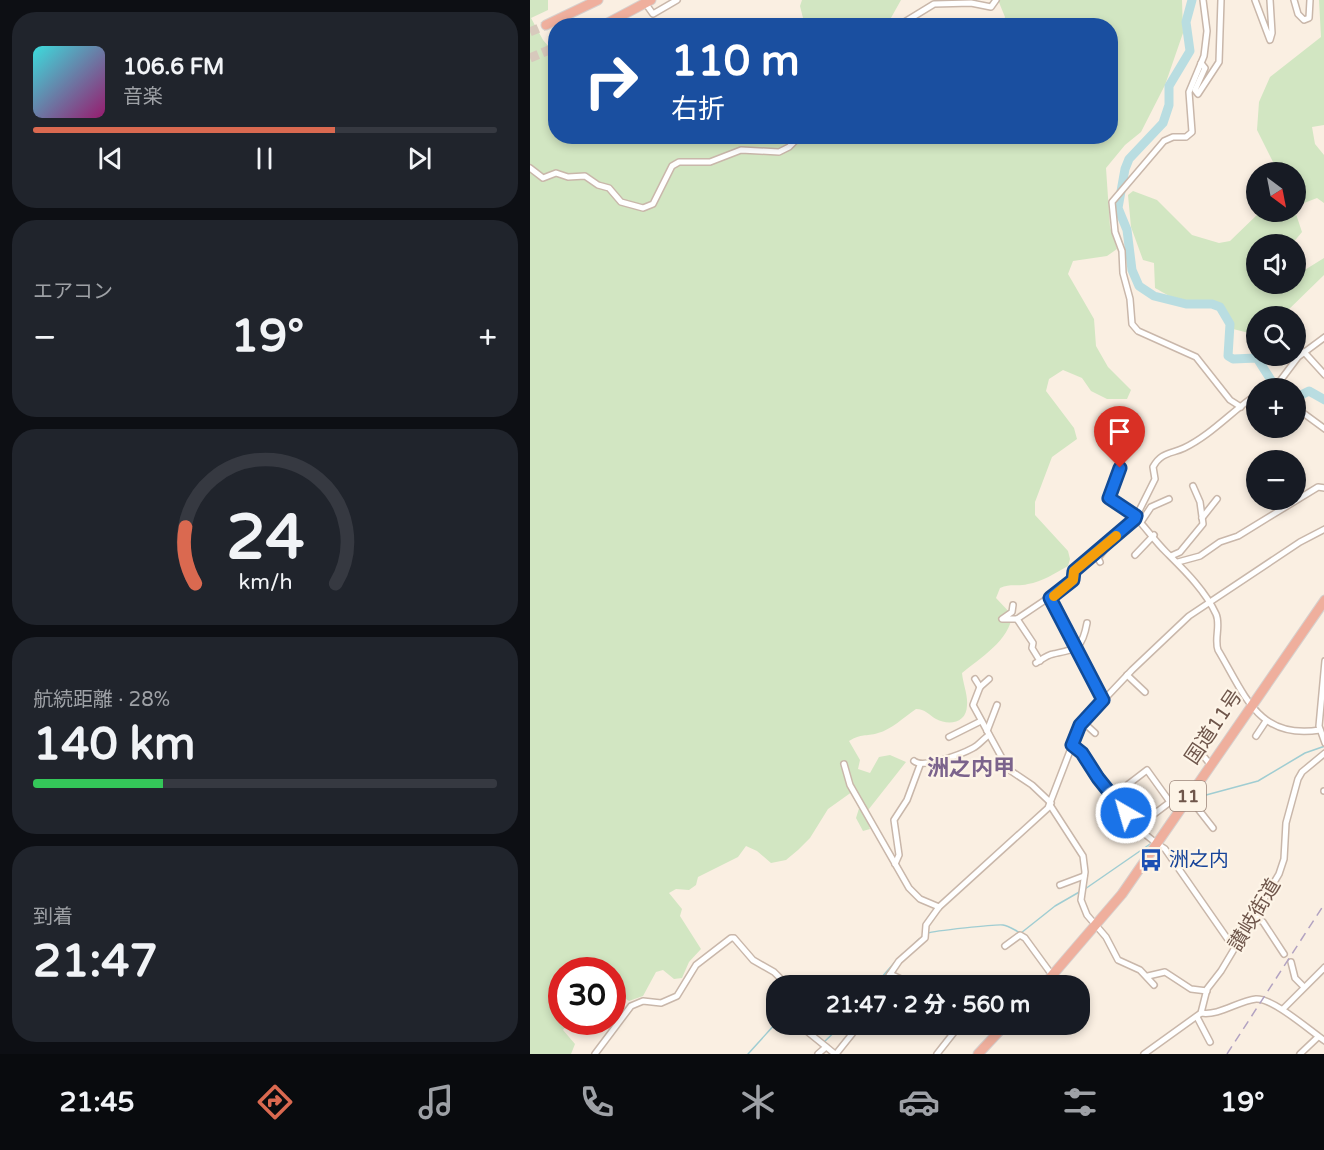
<!DOCTYPE html>
<html lang="ja">
<head>
<meta charset="utf-8">
<style>
	:root { --surface:#171b24; --page:#20242c; --text:#f1f3f6; --muted:#9ea1a6; --line:#363941; --accent:#da6950 }
	body { margin:0; font-family:"Varela Round","Noto Sans JP",sans-serif; background:var(--page); color:var(--text); height:100vh; display:flex; flex-direction:column; font-size:22px; white-space:nowrap }
	* { box-sizing:border-box; margin:0 }
	p { font-size:20px; color:var(--muted) }
	.icon { flex:none; width:33px; height:33px; fill:none; stroke:currentColor; stroke-width:2; stroke-linecap:round; stroke-linejoin:round }
	.map { position:relative; flex:1; overflow:hidden }
	.sheet { display:flex; flex-direction:column; gap:12px; padding:12px; background:#0d0f14; width:530px }
	.sheet>* { flex:none }
	.top-card { position:absolute; left:18px; top:18px; width:570px; height:126px; border-radius:24px; box-shadow:0 3px 9px #0003; background:#1a4fa0; color:#fff; overflow:hidden }
	.needle { width:39px; rotate:148deg }
	.tools { position:absolute; left:716px; top:162px; display:grid; gap:12px }
	.tools a { display:grid; place-items:center; width:60px; height:60px; border-radius:50%; background:var(--surface); box-shadow:0 3px 9px #0003; font-size:30px }
	.speed { position:absolute; left:18px; top:957px; display:flex; gap:12px; font-size:30px; font-weight:700; text-align:center }
	.speed>* { display:grid; place-content:center; width:78px; height:78px; border-radius:50%; background:var(--surface); box-shadow:0 3px 9px #0003; line-height:1 }
	.speed .limit { border:9px solid #d22; background:#fff; color:#111 }
	.pin { position:absolute; display:grid; place-items:center; width:51px; height:51px; color:#fff; margin:-62px -26px; border-radius:50% 50% 50% 0; rotate:-45deg; box-shadow:0 0 6px #0007 }
	.pin .icon { rotate:45deg }
	.me { position:absolute; width:66px; margin:-33px; rotate:322deg; stroke-linejoin:round; filter:drop-shadow(0 0 4px #0008) }
	.turn { display:flex; align-items:center; gap:21px; height:126px; padding:0 24px; font-size:27px }
	.turn .icon { width:78px; height:78px; stroke-width:2.5 }
	.turn b { display:block; font-size:42px; line-height:51px }
	.big { font-size:45px; font-weight:800; line-height:1.1 }
	.sheet .tile { flex:1; display:flex; flex-direction:column; justify-content:center; gap:9px; min-width:0; padding:0 21px; border-radius:24px; background:var(--page) }
	.sheet .dial { align-items:center; gap:0 }
	.dial svg { height:156px; overflow:visible; fill:none; stroke:var(--line); stroke-width:7; stroke-linecap:round; text-anchor:middle }
	.dial text { fill:var(--text); stroke:none }
	.song { display:flex; align-items:center; gap:18px }
	.cover { width:72px; height:72px; border-radius:9px; background:linear-gradient(135deg,hsl(180 70% 55%),hsl(320 70% 35%)) }
	.played { height:6px; border-radius:3px; background:linear-gradient(90deg,var(--accent) 65%,var(--line) 65%) }
	.keys { display:flex; justify-content:space-around; direction:ltr }
	.heat { display:flex; justify-content:space-between; align-items:center; font-size:33px; direction:ltr }
	.charge { height:9px; border-radius:4px; background:linear-gradient(90deg,#34c759 28%,var(--line) 0) }
	.trip { position:absolute; left:236px; top:975px; width:324px; height:60px; border-radius:24px; background:var(--surface); box-shadow:0 3px 9px #0003; font-weight:800; line-height:60px; text-align:center }
	.dock { display:flex; height:96px; justify-content:space-around; align-items:center; background:#090b0e; color:var(--muted) }
	.dock .icon { width:42px; height:42px }
	.dock .active { color:var(--accent) }
	.dock b { font-size:27px; color:var(--text) }
	main { display:flex; flex:1; min-height:0 }
	.map>svg:first-child { display:block }
</style>
</head>
<body>
<main>
<section class="sheet">
<div class="tile">
<div class="song"><i class="cover"></i><div><b>106.6 FM</b><p>音楽</p></div></div>
<div class="played"></div>
<div class="keys"><svg class="icon" aria-label="previous" viewBox="0 0 24 24"><path d="M18 5L8 12l10 7zM5 5v14"/></svg><svg class="icon" aria-label="pause" viewBox="0 0 24 24"><path d="M8 5v14M16 5v14"/></svg><svg class="icon" aria-label="next" viewBox="0 0 24 24"><path d="M6 5l10 7-10 7zM19 5v14"/></svg></div>
</div>
<div class="tile"><p>エアコン</p>
<div class="heat"><a>−</a><b class="big">19°</b><a>+</a></div>
</div>
<div class="tile dial"><svg viewBox="0 0 100 80">
<path d="M14 69A42 42 0 1 1 86 69"/>
<path d="M14 69A42 42 0 0 1 9 40" stroke="#da6950"/>
<text x="50" y="56" font-size="32" font-weight="700">24</text>
<text x="50" y="72" font-size="11">km/h</text>
</svg></div>
<div class="tile"><p>航続距離 · 28%</p><b class="big">140 km</b><div class="charge"></div></div>
<div class="tile"><p>到着</p><b class="big">21:47</b></div>
</section>
<div class="map">
<svg width="795" height="1054" viewBox="0 0 795 1054">
	<rect width="100%" height="100%" fill="#faefe2"/>
	<!-- green -->
	<g fill="#d2e6c2">
		<path d="M0,0H18V10L1,18L13,40L25,54L26,136H580V26L472,25L475,17L468,0H652L653,33L635,85L611,132L595,145L576,168L580,227L587,249L577,256L543,261L538,274L564,319L566,346L578,367L601,390L597,399H577L561,391L552,378L533,370L519,379L516,391L544,428L547,439L522,457L505,502V515L538,551L540,559L538,566C525,573 512,582 498,584C487,587 481,583 470,588L466,598L482,615C480,640 450,658 432,673C433,684 438,695 437,705C437,723 419,726 406,719C399,715 395,709 386,709C374,717 361,730 348,733C335,737 332,733 319,741L330,760L328,769L340,773L349,757L360,755L376,762L335,814L340,829L333,831L326,818L332,799L326,789L298,809L280,838L268,850L256,860L241,863L227,851L216,846L208,857L168,877L166,885L159,890L146,889L139,893L152,909L150,916L171,949L159,962L152,978L144,979L133,970L126,972L113,996L99,1001L93,997L83,1000L82,970H32V1022H39L33,1030L45,1044L41,1054H0Z"/>
		<polygon points="272,0 371,0 357,25 263,25 273,18 270,6"/>
		<path d="M789,0H795L794,125L782,127L785,144L794,155V203L787,198L769,205L766,214L772,232L762,244H726V284H765V276L794,258V275L752,316H726V329L719,333L703,329C695,291 679,307 652,300C642,298 634,293 625,288L624,263L613,260L601,227L598,195L603,191L627,200L662,235L689,243L700,241L730,212H765V172H748L727,130L729,102L740,77L791,37Z"/>
	</g>
	<g fill="none" stroke-linecap="round" stroke-linejoin="round">
		<!-- stream -->
		<g stroke="#a0cdd2" stroke-width="1.5">
			<polyline points="657,808 665,798 728,781 775,753 795,746"/>
			<polyline points="555,889 623,842"/>
			<path d="M398,933C403,931 467,924 473,925C479,926 486,931 491,933L525,906L551,891"/>
			<polyline points="380,948 389,939"/>
			<polyline points="344,986 365,962"/>
			<polyline points="265,1024 280,1037"/>
			<polyline points="294,1042 313,1024"/>
			<polyline points="218,1054 246,1023"/>
		</g>
		<!-- river -->
		<g stroke="#b9dde1" stroke-width="9">
			<polyline points="662,0 656,22 660,51 639,86 639,105 633,123 599,159 595,169 588,208 597,230 602,270 609,286 624,296 656,304 682,304 690,307 700,324 698,356 703,359 727,358 746,388"/>
			<polyline points="765,398 779,391 795,400"/>
		</g>
		<!-- highway-tunnel -->
		<g stroke="#d7c9bc" stroke-width="9" stroke-dasharray="9 4.5" stroke-linecap="butt">
			<polyline points="0,32 16,25"/>
			<polyline points="0,58 26,47"/>
		</g>
		<!-- street casing -->
		<g stroke="#c9b7aa" stroke-width="8">
			<g id="street">
				<polyline points="673,0 677,31 674,56 659,92 662,132 656,137 643,137 634,141 582,202 585,232 592,251 593,273 600,299 602,324 608,331 666,357 700,400 711,407"/>
				<polyline points="725,0 740,40 742,33 740,0"/>
				<polyline points="764,0 768,14 774,20 779,18 780,0"/>
				<polyline points="118,7 123,14 147,0"/>
				<polyline points="368,26 404,4 441,3 461,7 466,0"/>
				<polyline points="671,63 675,68 665,90 668,94 689,62 691,0"/>
				<polyline points="0,168 13,178 26,173 38,177 55,176 68,185 79,188 91,202 113,208 123,204 142,166 149,162 180,162 211,150 249,152 259,147 270,136"/>
				<polyline points="774,352 795,375"/>
				<polyline points="737,388 750,381 768,357 795,337"/>
				<polyline points="765,407 795,429"/>
				<polyline points="742,429 744,428"/>
				<path d="M590,468L579,499C608,512 615,531 636,552C654,570 675,590 686,614C691,625 684,639 688,650C715,695 728,740 790,730"/>
				<polyline points="672,518 687,499"/>
				<polyline points="611,522 621,507 639,499"/>
				<polyline points="605,555 624,535"/>
				<polyline points="641,556 650,552 673,524 670,502 663,486"/>
				<polyline points="570,562 568,558 579,544"/>
				<polyline points="648,562 670,556 690,542 708,536 788,487 795,488"/>
				<polyline points="520,598 574,700"/>
				<polyline points="483,605 482,612 472,619 487,619 503,643 502,648 510,661"/>
				<path d="M487,619L539,584L545,571L605,519L625,479L623,467C631,452 641,454 654,448C681,435 702,411 726,395"/>
				<polyline points="795,661 789,726 795,743"/>
				<path d="M506,663C511,660 517,655 523,654C546,649 552,650 557,623"/>
				<polyline points="597,675 615,692"/>
				<polyline points="445,679 450,687"/>
				<polyline points="459,679 450,687 443,705 478,769 502,785 521,803"/>
				<polyline points="553,722 565,733"/>
				<polyline points="457,731 467,705"/>
				<polyline points="726,736 736,721"/>
				<polyline points="419,737 451,721"/>
				<path d="M542,745C554,755 559,766 568,778C587,804 608,833 635,849L699,941L707,946"/>
				<polyline points="666,747 680,764"/>
				<path d="M384,761C393,769 432,754 443,748C449,745 453,739 459,735"/>
				<polyline points="314,764 320,785 379,888 390,899 409,907"/>
				<polyline points="794,791 795,791"/>
				<polyline points="583,796 617,770 640,802"/>
				<polyline points="520,805 553,856 555,872 551,900 557,915 576,937 588,960 610,970 624,985"/>
				<polyline points="607,827 640,802 658,796 683,828"/>
				<polyline points="365,864 369,855 364,820 377,800 390,765"/>
				<polyline points="530,885 554,876"/>
				<polyline points="725,916 733,922 754,954"/>
				<polyline points="475,946 490,935 495,938 522,975"/>
				<polyline points="761,962 765,978 773,986"/>
				<polyline points="360,974 386,986"/>
				<polyline points="618,976 635,972 661,989 677,991"/>
				<polyline points="352,986 369,961 395,938 396,925 409,907 518,808 550,725 602,670 659,616 770,542 795,529"/>
				<polyline points="753,1009 795,967"/>
				<path d="M671,1013C689,1016 708,1001 726,999C743,998 779,1030 795,1041"/>
				<polyline points="667,1017 680,1042"/>
				<polyline points="268,1024 305,1054"/>
				<polyline points="372,1029 375,1024"/>
				<polyline points="65,1054 101,1006 113,1001 131,1003 147,996 166,965 201,938 204,938 223,960 244,972 258,986"/>
				<polyline points="288,1054 296,1047"/>
				<polyline points="306,1054 330,1024"/>
				<polyline points="407,1054 429,1026"/>
				<polyline points="614,1054 671,1013 677,989 691,971 749,874 754,859 756,823 768,779 772,772 795,753"/>
				<polyline points="770,1054 788,1037"/>
			</g>
		</g>
		<!-- highway casing -->
		<g stroke="#d7d0cd" stroke-width="11">
			<g id="highway">
				<polyline points="16,25 68,0"/>
				<polyline points="72,26 121,0"/>
				<polyline points="513,986 592,894 795,600"/>
				<polyline points="448,1054 476,1024"/>
			</g>
		</g>
		<!-- street -->
		<use href="#street" stroke="#fff" stroke-width="5"/>
		<!-- highway -->
		<use href="#highway" stroke="#efaf9d" stroke-width="9"/>
		<!-- rail -->
		<polyline stroke="#b2a2c1" stroke-width="1.5" stroke-dasharray="9 6" stroke-linecap="butt" points="697,1054 795,903"/>
	</g>
	<g fill="none" stroke-linecap="round" stroke-linejoin="round">
		<!-- route casing -->
		<g stroke="#114b97" stroke-width="15">
			<polyline id="route" points="590,468 579,498 606,516 605,519 544,571 543,580 520,598 573,700 550,725 542,745 552,753 568,778 596,813"/>
		</g>
		<!-- route -->
		<use href="#route" stroke="#1a73e8" stroke-width="10"/>
		<!-- slow -->
		<polyline stroke="#f59e0b" stroke-width="10" points="524,596 543,580 544,571 586,536"/>
	</g>
	<!-- icons -->
	<defs>
		<g id="bus-bare" transform="scale(1.8)"><path d="M-5-6H5V4H4V6H2V4H-2V6H-4V4H-5ZM-3.5-4V0h7V-4ZM-3.5 1.2v1.5H-2V1.2ZM2 1.2v1.5H3.5V1.2Z" fill="#1a4fb4" stroke="#fdf4e7" stroke-width="2.5" paint-order="stroke"/></g>
	</defs>
	<g fill-rule="evenodd">
		<use href="#bus-bare" x="621" y="860"/>
	</g>
	<g text-anchor="middle" dominant-baseline="central" stroke-width="4.5" stroke-linejoin="round" paint-order="stroke">
		<!-- shield labels -->
		<rect fill="#fdf4e7" stroke="#9a857a" stroke-width="1.5" x="640" y="781" width="36" height="30" rx="4.5"/>
		<g font-size="18" font-weight="bold" fill="#6f564b">
			<text x="658" y="796">11</text>
		</g>
		<!-- street labels -->
		<g font-size="20" fill="#6f564b" stroke="#fdf4e7">
			<text transform="translate(684 727) rotate(-56)">国道11号</text>
			<text transform="translate(725 915) rotate(-59)">讃岐街道</text>
		</g>
		<!-- transit labels -->
		<g font-size="20" fill="#164399" stroke="#fdf4e7" text-anchor="start">
			<text x="639" y="860">洲之内</text>
		</g>
		<!-- quarter labels -->
		<g font-size="22" font-weight="bold" fill="#7b638c" stroke="#fdf4e7">
			<text x="441" y="768">洲之内甲</text>
		</g>
	</g>
</svg>
<div class="tools">
<a><svg class="needle" viewBox="-14 -14 28 28"><path d="M0-13l5 13h-10z" fill="#e53935"/><path d="M0 13l5-13h-10z" fill="#9ea1a6"/></svg></a>
<a><svg class="icon" aria-label="sound" viewBox="0 0 24 24"><path d="M4 9h4l5-4v14l-5-4H4zM17 9q2 3 0 6"/></svg></a>
<a><svg class="icon" aria-label="search" viewBox="0 0 24 24"><circle cx="10" cy="10" r="6"/><path d="M15 15l6 6"/></svg></a>
<a>+</a>
<a>−</a>
</div>
<div class="speed"><div class="limit">30</div></div>
<div class="pin" style="left:590px;top:468px;background:#d93025"><svg class="icon" aria-label="arrive" viewBox="0 0 24 24"><path d="M6 21V4h12l-3 4 3 4H6"/></svg></div>
<svg class="me" style="left:596px;top:813px" viewBox="-20 -20 40 40"><circle r="17" fill="#1a73e8" stroke="#fff" stroke-width="3"/><path d="M0-11L8 9 0 5-8 9z" fill="#fff"/></svg>
<div class="trip">21:47 · 2 分 · 560 m</div>
<div class="top-card">
<div class="turn"><svg class="icon" aria-label="right" viewBox="0 0 24 24"><path d="M7 20v-9h11M14 6l5 5-5 5"/></svg><div><b>110 m</b>右折</div></div>
</div>
</div>
</main>
<nav class="dock">
<b>21:45</b>
<svg class="icon active" aria-label="directions" viewBox="0 0 24 24"><path d="M12 3l9 9-9 9-9-9zM9 14v-3h6M13 9l2 2-2 2"/></svg>
<svg class="icon" aria-label="music" viewBox="0 0 24 24"><path d="M9 18V5l10-2v13"/><circle cx="6" cy="18" r="3"/><circle cx="16" cy="16" r="3"/></svg>
<svg class="icon" aria-label="phone" viewBox="0 0 24 24"><path d="M5 4h4l2 5-3 2q2 4 5 5l2-3 5 2v4C11 20 4 13 5 4z"/></svg>
<svg class="icon" aria-label="climate" viewBox="0 0 24 24"><path d="M12 3v18M4 7l16 10M4 17L20 7"/></svg>
<svg class="icon" aria-label="car" viewBox="0 0 24 24"><path d="M5 17H2v-5l4-1 3-4h7l3 4 3 1v5h-3M9 17h6M6 11h13"/><circle cx="7" cy="17" r="2"/><circle cx="17" cy="17" r="2"/></svg>
<svg class="icon" aria-label="filters" viewBox="0 0 24 24"><path d="M4 7h16M4 17h16"/><circle cx="9" cy="7" r="2"/><circle cx="15" cy="17" r="2"/></svg>
<b>19°</b>
</nav>
</body>
</html>
